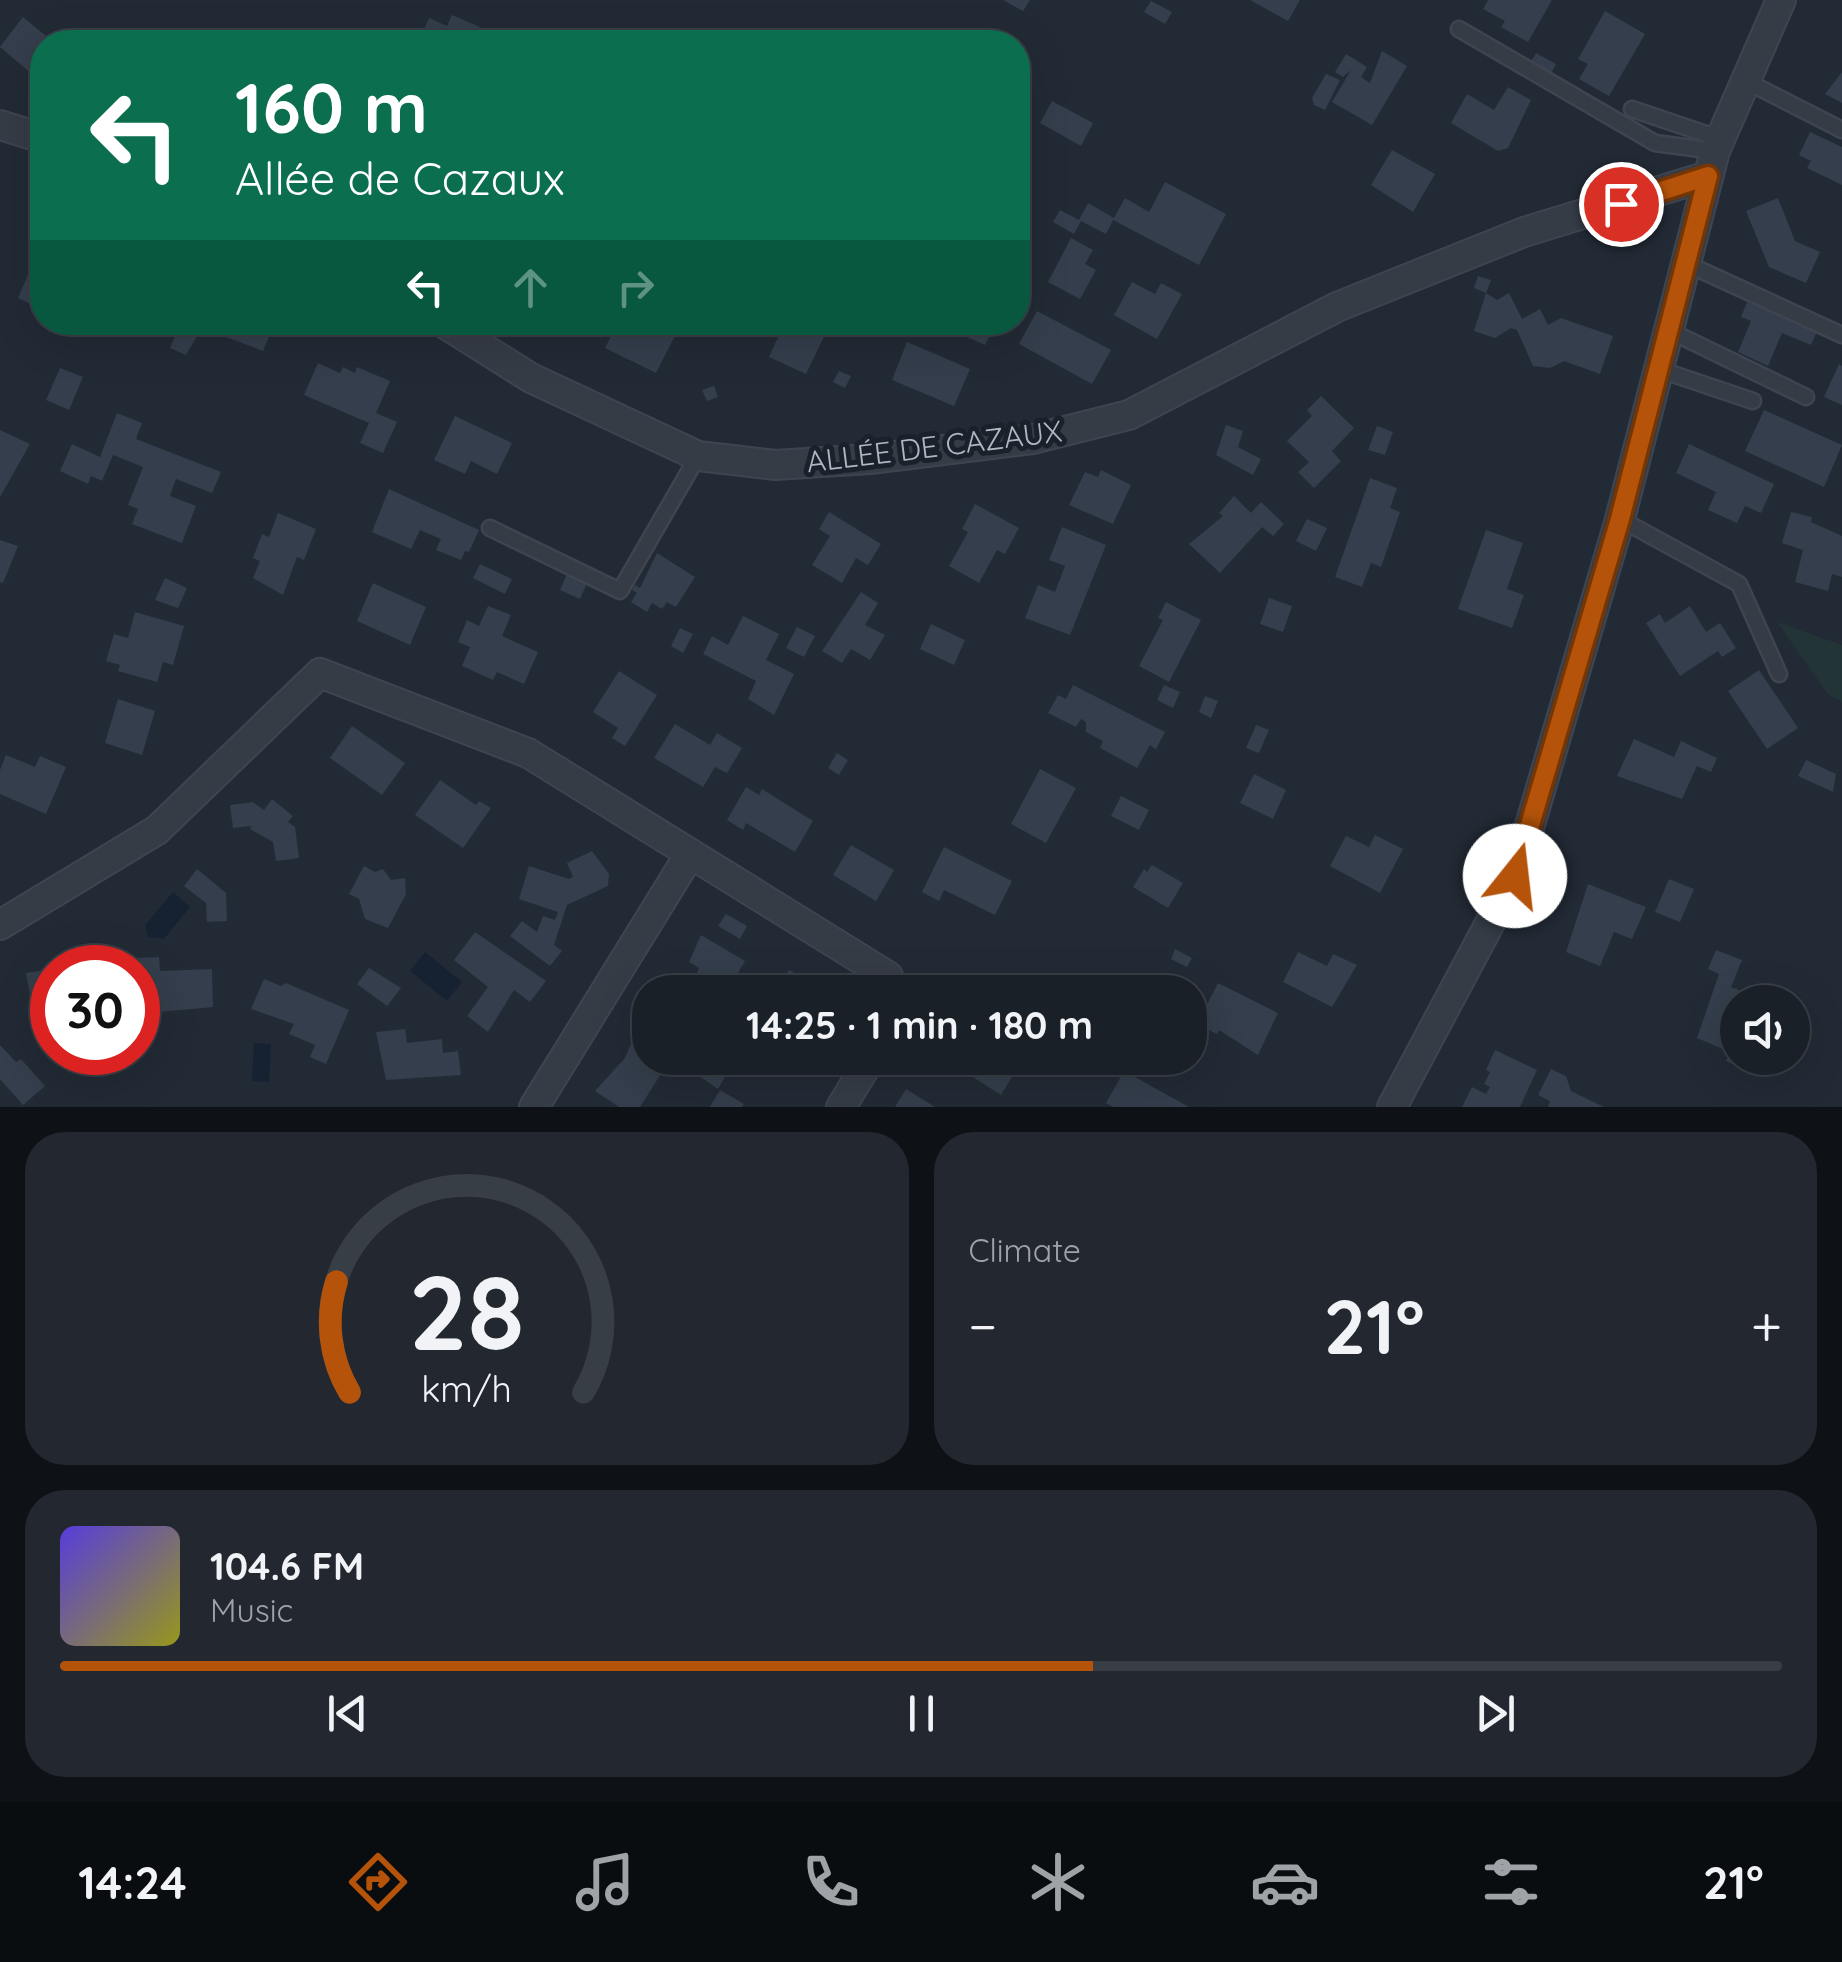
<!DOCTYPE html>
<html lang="en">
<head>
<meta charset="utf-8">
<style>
	:root { --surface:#1a2028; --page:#232830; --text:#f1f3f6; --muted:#9fa3a8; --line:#383e45; --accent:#b45309 }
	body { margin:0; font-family:Quicksand,sans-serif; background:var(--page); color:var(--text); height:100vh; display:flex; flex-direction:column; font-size:38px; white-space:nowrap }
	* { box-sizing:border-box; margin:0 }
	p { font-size:32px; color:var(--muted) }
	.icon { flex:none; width:55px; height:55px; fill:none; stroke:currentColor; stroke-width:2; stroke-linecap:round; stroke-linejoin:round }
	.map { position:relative; height:1107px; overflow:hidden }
	.side { display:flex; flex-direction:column; gap:25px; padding:25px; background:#0e1216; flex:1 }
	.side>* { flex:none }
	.top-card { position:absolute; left:30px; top:30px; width:1000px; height:305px; border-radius:40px; box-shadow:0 10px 40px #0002,0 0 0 2px var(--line); background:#0b6e4f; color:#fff; overflow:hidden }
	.buttons { position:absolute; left:1720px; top:985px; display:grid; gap:20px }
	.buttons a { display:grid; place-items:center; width:90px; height:90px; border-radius:50%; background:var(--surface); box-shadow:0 10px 40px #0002,0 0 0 2px var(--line); font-size:50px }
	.speed { position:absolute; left:30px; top:945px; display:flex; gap:20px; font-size:50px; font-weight:700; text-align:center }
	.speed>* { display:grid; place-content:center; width:130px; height:130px; border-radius:50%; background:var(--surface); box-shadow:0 10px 40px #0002,0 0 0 2px var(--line); line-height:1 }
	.speed .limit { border:15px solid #d22; background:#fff; color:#111 }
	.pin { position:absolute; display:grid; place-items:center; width:85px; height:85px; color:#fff; margin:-42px; border:5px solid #fff; border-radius:50%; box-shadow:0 2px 10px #0007 }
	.me { position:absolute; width:110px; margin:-55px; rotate:16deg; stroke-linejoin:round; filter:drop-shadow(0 0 8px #0008) }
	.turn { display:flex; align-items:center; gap:35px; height:210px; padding:0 40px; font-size:45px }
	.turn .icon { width:130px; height:130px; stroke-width:2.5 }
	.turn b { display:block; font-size:70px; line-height:85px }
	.lanes { display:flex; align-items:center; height:95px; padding:0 40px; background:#0003; justify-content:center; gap:50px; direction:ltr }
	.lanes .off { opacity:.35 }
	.big { font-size:75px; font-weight:700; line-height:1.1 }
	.side .tile { flex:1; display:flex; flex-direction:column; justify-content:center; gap:15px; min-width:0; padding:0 35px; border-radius:40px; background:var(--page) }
	.side .dial { align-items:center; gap:0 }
	.dial svg { height:260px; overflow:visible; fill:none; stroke:var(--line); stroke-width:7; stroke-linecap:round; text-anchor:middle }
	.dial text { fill:var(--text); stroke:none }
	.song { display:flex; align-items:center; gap:30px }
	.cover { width:120px; height:120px; border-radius:15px; background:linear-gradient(135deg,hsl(250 70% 55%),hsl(60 70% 35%)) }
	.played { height:10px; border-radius:5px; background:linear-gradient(90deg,var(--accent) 60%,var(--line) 60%) }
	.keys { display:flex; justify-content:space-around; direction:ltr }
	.heat { display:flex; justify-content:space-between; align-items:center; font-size:55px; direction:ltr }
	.side .tiles { flex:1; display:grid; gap:25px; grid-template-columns:1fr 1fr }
	.tile:last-child { grid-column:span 2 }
	.trip { position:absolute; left:632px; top:975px; width:575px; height:100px; border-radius:40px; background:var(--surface); box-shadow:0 10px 40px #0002,0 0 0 2px var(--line); font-weight:700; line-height:100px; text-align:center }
	.dock { display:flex; height:160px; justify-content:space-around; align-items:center; background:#0a0d10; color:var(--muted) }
	.dock .icon { width:70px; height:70px }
	.dock .active { color:var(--accent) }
	.dock b { font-size:45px; color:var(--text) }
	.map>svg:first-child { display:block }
</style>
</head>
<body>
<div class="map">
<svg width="1842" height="1107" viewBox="0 0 1842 1107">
	<rect width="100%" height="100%" fill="#222a35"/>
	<!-- green -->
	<polygon fill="#233436" points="1777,622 1842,645 1842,702 1828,694"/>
	<!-- water -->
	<g fill="#162132">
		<polygon points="173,892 190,907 164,939 148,937 145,925"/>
		<polygon points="425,952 462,982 447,1001 410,971"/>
		<polygon points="254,1043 271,1044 269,1082 252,1081"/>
	</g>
	<!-- building -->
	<g fill="#343e4c">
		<polygon points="1003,0 1030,0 1023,11"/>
		<polygon points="1250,0 1300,0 1288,21"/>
		<polygon points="1488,0 1552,0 1528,42 1501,27 1505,21 1483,9"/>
		<polygon points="1151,1 1172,12 1165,24 1144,12"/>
		<polygon points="1605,11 1645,34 1609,96 1579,79 1588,64 1578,59"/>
		<polygon points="452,15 480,27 473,42 438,42 422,35 429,18 447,26"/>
		<polygon points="23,17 52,41 58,33 70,42 42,42 40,81 0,47"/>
		<polygon points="526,28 551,39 549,42 520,41"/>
		<polygon points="1382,51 1407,66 1372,125 1332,102 1351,70 1343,77 1335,72 1346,54 1367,67 1361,77 1370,83"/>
		<polygon points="1536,53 1556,64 1549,77 1529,65"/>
		<polygon points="1842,72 1842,103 1825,94"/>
		<polygon points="1326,74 1340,80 1325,110 1314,105 1312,98"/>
		<polygon points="1508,87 1531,100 1508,148 1498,151 1451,123 1467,94 1494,110"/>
		<polygon points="1052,101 1093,123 1081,146 1040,123"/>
		<polygon points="1810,132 1842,147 1842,185 1807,168 1811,161 1799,155"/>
		<polygon points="1392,150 1435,174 1413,212 1371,185"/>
		<polygon points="1165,182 1226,214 1199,265 1113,220 1106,234 1081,221 1074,234 1053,222 1060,210 1079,220 1088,203 1114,218 1125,198 1149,212"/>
		<polygon points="1778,198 1795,241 1820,252 1806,283 1769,267 1746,211"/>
		<polygon points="1071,238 1093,250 1085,264 1096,270 1080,299 1048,282"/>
		<polygon points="31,268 42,273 42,290 35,306 18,298"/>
		<polygon points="1478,276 1491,280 1486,293 1474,288"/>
		<polygon points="1132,282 1155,294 1161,283 1182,294 1157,339 1114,315"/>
		<polygon points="1486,293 1497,300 1509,293 1522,319 1540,309 1548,325 1561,318 1613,336 1600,374 1564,361 1550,368 1533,366 1517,330 1511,328 1495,338 1474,331"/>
		<polygon points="1747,302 1817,331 1811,345 1782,333 1768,366 1738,352 1751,321 1741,317"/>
		<polygon points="1037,311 1111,350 1092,384 1019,344"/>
		<polygon points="181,322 275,322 263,351 202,328 186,355 170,348"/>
		<polygon points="618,322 632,327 634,322 682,322 656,373 605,348"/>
		<polygon points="785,322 831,322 806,374 769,357"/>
		<polygon points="934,322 997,322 985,345"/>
		<polygon points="907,342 970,369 954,406 892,380"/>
		<polygon points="318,363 340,373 343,367 355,373 357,367 390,381 376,413 397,422 383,453 360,443 369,423 304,395"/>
		<polygon points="1839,364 1842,366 1842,405 1824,397"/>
		<polygon points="60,368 83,377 69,410 46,400"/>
		<polygon points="839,371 851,376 845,388 833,382"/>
		<polygon points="714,386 718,397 707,401 702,390"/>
		<polygon points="1321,396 1354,428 1332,451 1341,461 1314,488 1298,472 1309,462 1287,441 1312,416 1307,410"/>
		<polygon points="1764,410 1842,445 1824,487 1745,451"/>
		<polygon points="117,413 142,423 136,439 221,472 212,493 176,479 170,496 196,506 182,543 132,524 138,509 128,505 143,467 113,455 102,481 91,476 88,484 60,471 72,444 100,457"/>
		<polygon points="455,416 512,443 497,474 471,461 465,474 434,460"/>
		<polygon points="1226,425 1243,431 1238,447 1261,459 1253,475 1216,455"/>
		<polygon points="1377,426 1393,432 1385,455 1368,450"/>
		<polygon points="0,430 30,444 0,497"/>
		<polygon points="1689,444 1774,484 1761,513 1745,506 1737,523 1708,510 1716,492 1676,473"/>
		<polygon points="1101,470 1131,485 1113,524 1069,505 1085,472 1098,477"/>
		<polygon points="1370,478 1397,488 1390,508 1400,512 1381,567 1371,563 1362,587 1335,577"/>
		<polygon points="389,489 479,530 469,552 465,551 461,560 436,550 441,539 420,530 411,549 372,532"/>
		<polygon points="1234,496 1251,513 1261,502 1284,524 1273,536 1262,527 1220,573 1189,544 1223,516 1219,513"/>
		<polygon points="975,504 1019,528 1005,554 997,550 979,583 949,566 968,532 962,529"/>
		<polygon points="829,512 881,544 868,565 856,558 842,583 812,565 830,536 819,529"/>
		<polygon points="1791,512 1812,517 1811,522 1842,536 1842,577 1832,574 1828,591 1795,582 1803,550 1782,543"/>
		<polygon points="278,513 316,529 304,560 297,557 283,595 253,578 260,561 253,558 262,534 269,537"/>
		<polygon points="1307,519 1327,528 1316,551 1296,541"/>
		<polygon points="1062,527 1106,545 1070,635 1025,618 1038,585 1055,592 1065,566 1049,560"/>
		<polygon points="1486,530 1523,543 1507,589 1524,595 1512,628 1458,609"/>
		<polygon points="0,540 18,546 3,583 0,582"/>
		<polygon points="657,553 695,577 676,607 667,602 662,609 652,603 647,612 631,602 637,593 632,590 635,585 640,588"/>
		<polygon points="480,564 512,579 505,594 473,578"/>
		<polygon points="567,574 587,583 580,599 560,590"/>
		<polygon points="165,578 187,588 178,608 155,600"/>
		<polygon points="373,583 426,607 410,645 357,621"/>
		<polygon points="861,592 878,603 865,625 885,635 870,660 851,649 842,663 822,651"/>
		<polygon points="1269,598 1292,606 1283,632 1260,624"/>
		<polygon points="1166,602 1201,620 1169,682 1139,666 1163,620 1158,618"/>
		<polygon points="488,606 511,615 502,636 538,652 524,684 497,672 493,680 462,666 470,647 458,642 467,620 479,626"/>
		<polygon points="1690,606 1706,632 1720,623 1736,648 1722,657 1718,651 1680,676 1646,623 1660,614 1665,623"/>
		<polygon points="135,612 184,626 173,665 163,662 157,682 118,671 120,665 106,661 114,634 128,638"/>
		<polygon points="743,616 779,634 766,660 794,674 774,715 748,699 756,681 703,654 712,636 728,645"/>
		<polygon points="931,624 965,640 954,665 920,649"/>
		<polygon points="797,627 815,636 804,657 786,648"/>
		<polygon points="680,628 693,634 683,653 671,646"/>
		<polygon points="1759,670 1798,728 1767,749 1728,691"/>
		<polygon points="619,671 657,695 625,746 612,738 618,728 593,712"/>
		<polygon points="1073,685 1165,732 1156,749 1150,745 1137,768 1100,748 1103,741 1086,732 1086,722 1081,719 1076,727 1048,713 1058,695 1066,699"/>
		<polygon points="1164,685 1180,692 1173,708 1157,700"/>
		<polygon points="1205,696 1218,701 1211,718 1199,712"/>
		<polygon points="118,699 155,711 142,755 105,743"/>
		<polygon points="675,724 710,745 717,733 742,748 727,773 715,767 703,787 654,758"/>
		<polygon points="1256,725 1269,730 1259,753 1246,748"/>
		<polygon points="352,726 405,763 382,795 330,758"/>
		<polygon points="1634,739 1674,757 1681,741 1717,758 1711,772 1697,766 1682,799 1617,776"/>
		<polygon points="837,753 848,760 839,775 828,768"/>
		<polygon points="6,755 35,767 40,756 66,767 46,814 0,794 0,770"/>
		<polygon points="1806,760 1836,774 1833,792 1798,776"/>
		<polygon points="1040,769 1076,788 1046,843 1011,824"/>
		<polygon points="1254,774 1286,790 1273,819 1240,803"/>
		<polygon points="440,780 476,805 479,801 491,808 463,848 415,815"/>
		<polygon points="746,787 759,795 762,789 813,821 795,852 746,823 743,830 727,820"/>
		<polygon points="1121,796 1149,810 1139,830 1111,816"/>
		<polygon points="272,799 293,816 288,822 295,827 299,858 276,861 273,842 250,829 252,826 233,828 230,805 253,802 264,810"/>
		<polygon points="1375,835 1403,849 1380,893 1330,866 1346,836 1369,847"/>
		<polygon points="851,845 894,870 876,901 833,875"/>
		<polygon points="944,847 1012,881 995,915 944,890 939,901 922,892"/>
		<polygon points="592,851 609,874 608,886 567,905 554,945 562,951 550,966 510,936 522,921 537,932 543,916 555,920 558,912 519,899 529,866 569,879 573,877 567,863"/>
		<polygon points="1152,865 1183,883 1168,908 1133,887 1144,869 1147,872"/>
		<polygon points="364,866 375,872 383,869 391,880 405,878 406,894 388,928 365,919 359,899 349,894"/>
		<polygon points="197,869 226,893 227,921 207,922 206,903 184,886"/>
		<polygon points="1669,879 1694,889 1680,922 1655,912"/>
		<polygon points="1588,884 1646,907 1632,939 1614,932 1600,966 1566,952"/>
		<polygon points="726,914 747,926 740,939 718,926"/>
		<polygon points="475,932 546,981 530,1002 514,990 488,1032 467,1016 488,987 454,960"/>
		<polygon points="701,935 745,961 728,990 732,992 689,992 699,968 689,962"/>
		<polygon points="1175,949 1192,958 1187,967 1171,959"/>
		<polygon points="1716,950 1742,960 1731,987 1754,996 1751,1002 1738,1002 1738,1058 1743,1058 1740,1067 1726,1061 1730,1052 1697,1038 1719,974 1708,969"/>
		<polygon points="1298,952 1327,966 1333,954 1357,965 1332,1007 1283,982"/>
		<polygon points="159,957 160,971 212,969 213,1007 138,1014 134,958"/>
		<polygon points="100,960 101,968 70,968 70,966"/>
		<polygon points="369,968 401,988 387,1006 357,984"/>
		<polygon points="52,969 52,1014 34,1017 26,973"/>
		<polygon points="789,970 814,984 809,992 776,992"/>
		<polygon points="264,979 281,986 286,983 349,1010 326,1064 310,1057 315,1045 289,1034 294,1024 251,1009"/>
		<polygon points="1218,983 1278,1013 1258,1055 1219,1030 1217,1034 1197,1024"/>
		<polygon points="405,1029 407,1043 442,1039 443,1053 458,1051 461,1075 386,1080 376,1032"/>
		<polygon points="635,1034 650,1043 650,1058 671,1058 640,1107 619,1107 595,1091 625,1058"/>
		<polygon points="0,1045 16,1062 21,1059 45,1086 23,1105 0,1079"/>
		<polygon points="1495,1050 1537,1070 1520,1107 1462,1107 1472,1087 1486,1094 1490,1087 1484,1084 1490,1072 1486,1070"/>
		<polygon points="673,1058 719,1058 716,1062 729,1070 718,1089"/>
		<polygon points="955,1058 1013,1058 1021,1062 1001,1095 951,1063"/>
		<polygon points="1551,1069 1566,1076 1571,1091 1604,1107 1548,1107 1550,1101 1538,1095"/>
		<polygon points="1124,1071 1189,1107 1113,1107 1106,1103"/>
		<polygon points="906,1089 935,1107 895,1107"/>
		<polygon points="720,1090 744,1104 742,1107 710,1107"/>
	</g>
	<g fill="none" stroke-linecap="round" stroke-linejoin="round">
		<!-- lane casing -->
		<g stroke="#3e4550" stroke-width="19">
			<g id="lane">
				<polyline points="1459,29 1655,143 1715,151"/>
				<polyline points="1746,81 1842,130"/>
				<polyline points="1632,109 1721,139"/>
				<polyline points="1685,263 1842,335"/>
				<polyline points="1668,330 1806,397"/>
				<polyline points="1658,369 1753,401"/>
				<polyline points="1620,519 1739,584 1779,674"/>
				<polyline points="490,528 620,591 698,456"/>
			</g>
		</g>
		<!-- street casing -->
		<g stroke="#3e4550" stroke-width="32">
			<g id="street">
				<polyline points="0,125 42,138"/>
				<polyline points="442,322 531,378 698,456 775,465 870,459 1033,439 1129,415 1337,307 1524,232 1708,176"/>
				<polyline points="0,925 157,830 320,673 528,753 888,976 890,992"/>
				<polyline points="534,1107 690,854"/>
				<polyline points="841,1107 871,1058"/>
				<polyline points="1392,1107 1515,876 1620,519 1715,151 1781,0"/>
			</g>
		</g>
		<!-- lane -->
		<use href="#lane" stroke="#353c46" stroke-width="14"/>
		<!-- street -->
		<use href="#street" stroke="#353c46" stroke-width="28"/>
	</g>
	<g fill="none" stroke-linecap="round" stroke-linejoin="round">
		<!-- route casing -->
		<g stroke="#753606" stroke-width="25">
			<polyline id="route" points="1515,876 1620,519 1708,176 1621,204"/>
		</g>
		<!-- route -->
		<use href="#route" stroke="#b45309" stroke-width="18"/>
	</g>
	<g text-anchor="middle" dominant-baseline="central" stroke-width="10" stroke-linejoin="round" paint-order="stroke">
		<!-- street labels -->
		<g font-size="30" fill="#afb7c3" stroke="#1a212a">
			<text transform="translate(934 446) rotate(-7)">ALLÉE DE CAZAUX</text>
		</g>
	</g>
</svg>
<div class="buttons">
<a><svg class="icon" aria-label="sound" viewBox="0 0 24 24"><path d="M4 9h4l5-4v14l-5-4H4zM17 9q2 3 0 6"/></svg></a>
</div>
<div class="speed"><div class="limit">30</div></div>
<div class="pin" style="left:1621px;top:204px;background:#d93025"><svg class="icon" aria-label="arrive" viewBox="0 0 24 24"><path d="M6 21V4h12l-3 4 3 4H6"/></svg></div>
<svg class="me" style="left:1515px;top:876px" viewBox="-20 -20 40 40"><circle r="19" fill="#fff"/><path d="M0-13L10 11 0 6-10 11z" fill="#b45309"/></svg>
<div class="trip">14:25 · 1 min · 180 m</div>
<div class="top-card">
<div class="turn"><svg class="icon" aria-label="left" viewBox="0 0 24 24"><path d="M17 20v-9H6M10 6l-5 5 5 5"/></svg><div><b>160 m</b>Allée de Cazaux</div></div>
<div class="lanes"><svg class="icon" aria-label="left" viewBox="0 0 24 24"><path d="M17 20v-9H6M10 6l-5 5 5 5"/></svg><svg class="icon off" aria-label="ahead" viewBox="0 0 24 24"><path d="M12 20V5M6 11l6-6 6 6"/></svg><svg class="icon off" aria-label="right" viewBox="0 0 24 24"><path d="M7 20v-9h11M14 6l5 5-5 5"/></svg></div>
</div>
</div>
<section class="side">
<div class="tiles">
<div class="tile dial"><svg viewBox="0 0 100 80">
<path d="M14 69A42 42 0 1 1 86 69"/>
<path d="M14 69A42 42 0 0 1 10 35" stroke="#b45309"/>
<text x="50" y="56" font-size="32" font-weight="700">28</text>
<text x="50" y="72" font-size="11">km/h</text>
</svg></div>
<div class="tile"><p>Climate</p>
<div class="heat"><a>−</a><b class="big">21°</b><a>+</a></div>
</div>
<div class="tile">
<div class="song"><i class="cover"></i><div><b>104.6 FM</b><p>Music</p></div></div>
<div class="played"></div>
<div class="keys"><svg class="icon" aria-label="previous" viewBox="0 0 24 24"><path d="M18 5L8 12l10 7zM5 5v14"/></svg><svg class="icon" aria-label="pause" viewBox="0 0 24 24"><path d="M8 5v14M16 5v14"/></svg><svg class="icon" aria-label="next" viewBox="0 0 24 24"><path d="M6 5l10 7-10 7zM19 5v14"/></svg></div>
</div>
</div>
</section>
<nav class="dock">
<b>14:24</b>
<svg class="icon active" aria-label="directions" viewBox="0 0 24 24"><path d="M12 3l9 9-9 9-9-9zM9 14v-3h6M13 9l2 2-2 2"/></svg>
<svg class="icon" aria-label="music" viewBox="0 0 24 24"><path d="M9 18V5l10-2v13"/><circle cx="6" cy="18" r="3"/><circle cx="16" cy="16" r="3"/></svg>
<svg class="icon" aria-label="phone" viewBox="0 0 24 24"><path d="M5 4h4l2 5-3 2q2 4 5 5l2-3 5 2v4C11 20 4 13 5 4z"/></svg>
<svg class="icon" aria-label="climate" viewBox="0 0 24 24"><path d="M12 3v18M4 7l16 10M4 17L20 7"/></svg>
<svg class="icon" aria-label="car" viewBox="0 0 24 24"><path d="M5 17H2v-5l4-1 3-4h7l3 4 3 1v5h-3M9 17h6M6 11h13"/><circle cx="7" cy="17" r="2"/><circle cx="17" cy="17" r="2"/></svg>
<svg class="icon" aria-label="filters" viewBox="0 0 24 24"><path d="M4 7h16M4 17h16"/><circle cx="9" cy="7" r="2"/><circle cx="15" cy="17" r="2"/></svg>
<b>21°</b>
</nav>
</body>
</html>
